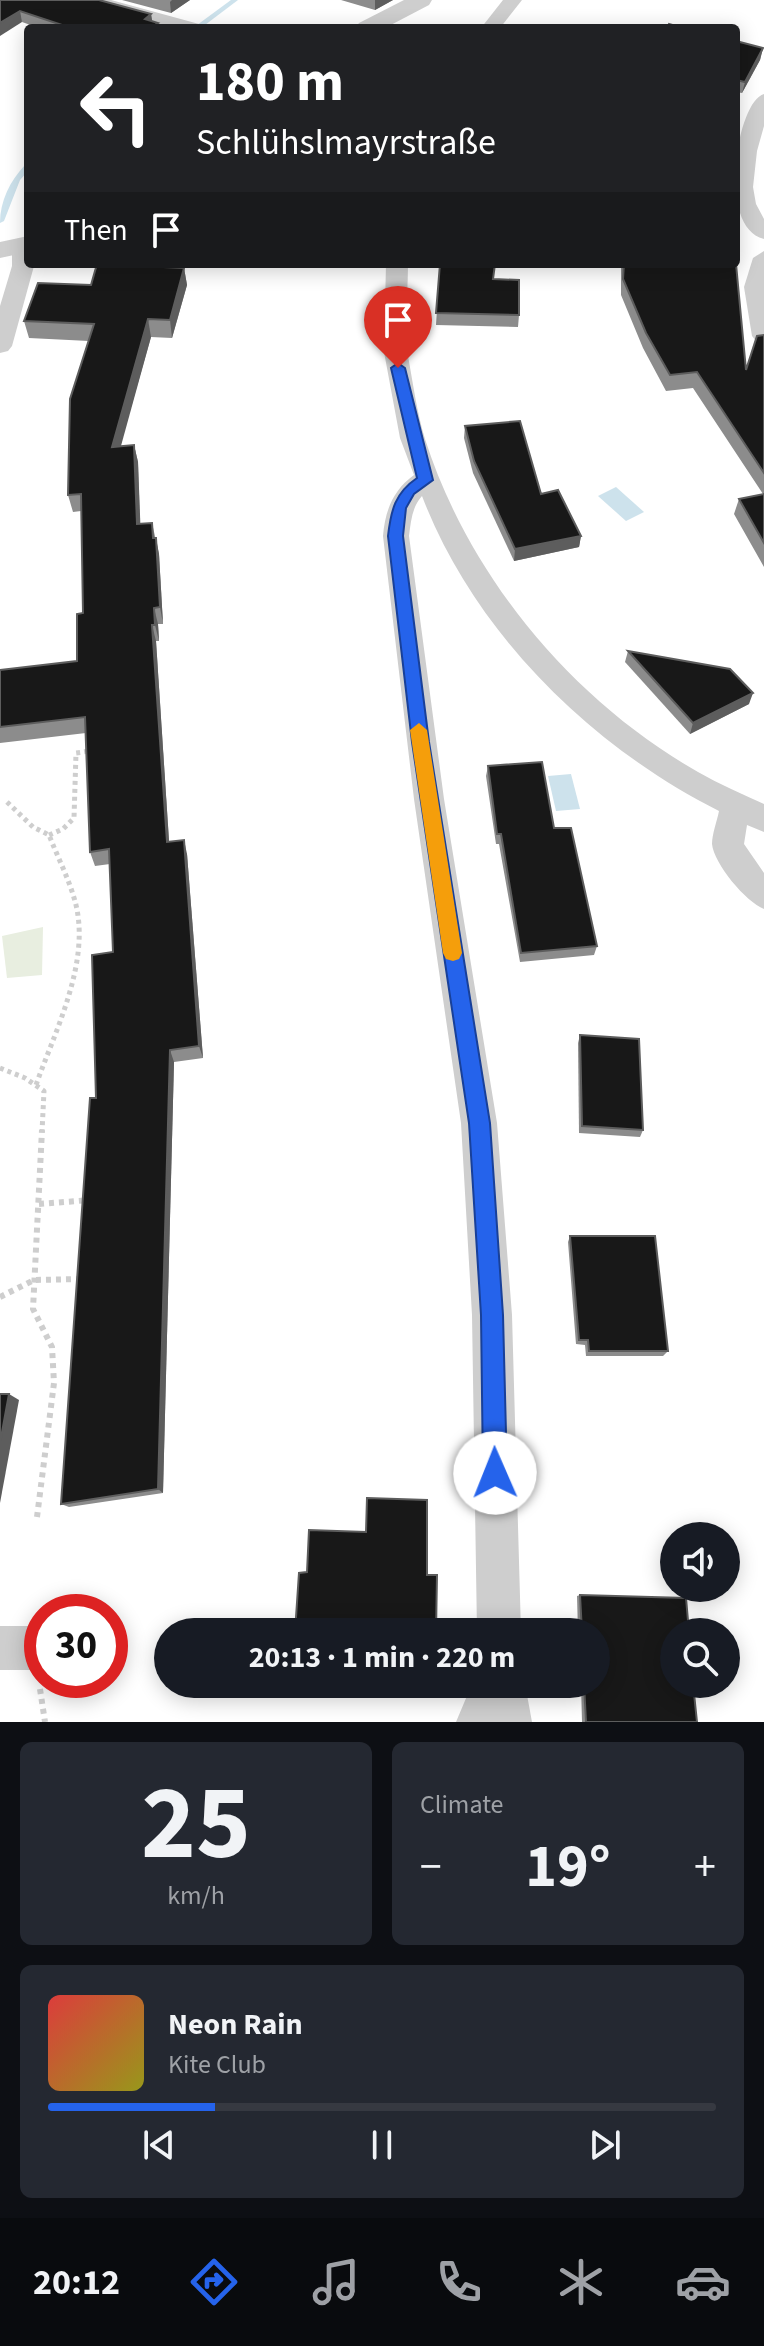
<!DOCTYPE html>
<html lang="en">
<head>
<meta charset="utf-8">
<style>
	:root { --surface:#171b24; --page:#242831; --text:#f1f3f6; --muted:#9ea1a6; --line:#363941; --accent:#2563eb }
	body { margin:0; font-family:"Source Sans 3",sans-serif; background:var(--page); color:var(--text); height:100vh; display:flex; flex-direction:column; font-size:30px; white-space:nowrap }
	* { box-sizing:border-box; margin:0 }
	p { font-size:26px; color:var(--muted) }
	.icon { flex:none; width:44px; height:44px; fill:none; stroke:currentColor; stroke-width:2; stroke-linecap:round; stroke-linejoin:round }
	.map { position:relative; height:1722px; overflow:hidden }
	.side { display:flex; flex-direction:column; gap:20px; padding:20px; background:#0d0f14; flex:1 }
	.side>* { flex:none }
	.guide { position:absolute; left:24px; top:24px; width:716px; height:244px; border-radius:8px; box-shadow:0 4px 20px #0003; background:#202124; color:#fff; overflow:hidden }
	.buttons { position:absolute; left:660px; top:1522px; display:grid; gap:16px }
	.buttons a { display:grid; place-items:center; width:80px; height:80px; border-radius:50%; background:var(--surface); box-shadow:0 4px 20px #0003; font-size:40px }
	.speed { position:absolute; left:24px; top:1594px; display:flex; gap:16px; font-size:40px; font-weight:700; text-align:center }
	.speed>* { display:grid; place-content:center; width:104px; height:104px; border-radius:50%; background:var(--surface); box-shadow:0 4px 20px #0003; line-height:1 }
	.speed .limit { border:12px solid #d22; background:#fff; color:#111 }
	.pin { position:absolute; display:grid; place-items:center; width:68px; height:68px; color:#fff; margin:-82px -34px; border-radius:50% 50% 50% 0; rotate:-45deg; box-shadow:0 0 8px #0007 }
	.pin .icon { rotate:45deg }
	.me { position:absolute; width:88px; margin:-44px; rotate:359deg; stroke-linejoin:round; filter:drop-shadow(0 0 6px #0008) }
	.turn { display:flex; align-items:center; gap:28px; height:168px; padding:0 40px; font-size:36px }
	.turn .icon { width:104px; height:104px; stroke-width:2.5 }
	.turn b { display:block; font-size:56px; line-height:68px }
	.then { display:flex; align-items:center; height:76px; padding:0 40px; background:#0003; gap:16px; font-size:30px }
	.big { font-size:60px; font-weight:700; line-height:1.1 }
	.side .widget { flex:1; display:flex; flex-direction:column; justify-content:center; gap:12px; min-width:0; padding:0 28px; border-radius:12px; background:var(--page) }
	.side .dial { align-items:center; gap:0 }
	.dial b { font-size:104px; line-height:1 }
	.song { display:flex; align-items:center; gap:24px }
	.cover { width:96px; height:96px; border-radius:12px; background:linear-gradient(135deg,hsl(0 70% 55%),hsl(60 70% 35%)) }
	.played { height:8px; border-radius:4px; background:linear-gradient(90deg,var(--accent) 25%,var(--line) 25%) }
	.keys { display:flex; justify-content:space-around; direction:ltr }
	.heat { display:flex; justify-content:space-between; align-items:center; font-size:44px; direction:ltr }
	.side .tiles { flex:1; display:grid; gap:20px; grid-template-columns:1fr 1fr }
	.widget:last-child { grid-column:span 2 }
	.trip { position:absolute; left:154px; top:1618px; width:456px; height:80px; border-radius:40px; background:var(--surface); box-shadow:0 4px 20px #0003; font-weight:700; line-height:80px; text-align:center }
	.dock { display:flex; height:128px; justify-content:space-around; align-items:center; background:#090b0e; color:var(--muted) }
	.dock .icon { width:56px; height:56px }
	.dock .selected { color:var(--accent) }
	.dock b { font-size:36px; color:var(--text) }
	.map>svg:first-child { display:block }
</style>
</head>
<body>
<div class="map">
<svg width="764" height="1722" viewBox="0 0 764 1722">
	<rect width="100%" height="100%" fill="#fff"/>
	<!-- green -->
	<polygon fill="#e8eee0" points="43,927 42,975 7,978 2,936"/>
	<!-- water -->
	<g fill="#cde2ec">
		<polygon points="616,487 644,512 626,521 598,496"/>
		<polygon points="571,774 580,809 556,811 548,776"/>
	</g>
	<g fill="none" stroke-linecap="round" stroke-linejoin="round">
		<!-- stream -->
		<g fill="#cde2ec" fill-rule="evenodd">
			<polygon points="231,0 238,0 201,28 193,28"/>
			<path d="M25,165H28V171L20,180L4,221L0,223C0,201 10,181 25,165Z"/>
		</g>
		<!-- path-far1 -->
		<g stroke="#cecece" stroke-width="5" stroke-dasharray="4 4" stroke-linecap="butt">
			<path d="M7,802L33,827L49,835C58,858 70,881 76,905C90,964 55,1031 36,1085"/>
			<polyline points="49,835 63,829 74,818 76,753 90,751"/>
			<polyline points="0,1068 25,1078 44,1091 42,1132"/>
		</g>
		<!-- path -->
		<g stroke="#cecece" stroke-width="6" stroke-dasharray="5 5" stroke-linecap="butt">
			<polyline points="39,1204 90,1200"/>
			<polyline points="0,1297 34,1280 83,1279"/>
			<polyline points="37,1517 54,1383 52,1347 33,1309 42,1130"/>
			<polyline points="40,1689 45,1722"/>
		</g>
		<!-- minor -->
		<g fill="#cecece" fill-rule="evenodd">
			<polygon points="82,0 111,0 199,24 201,28 171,28 85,4"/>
			<polygon points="503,0 522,0 500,28 481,28"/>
			<path d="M764,94V126L757,151L753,187L756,204L764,219V239C716,227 737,101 764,94Z"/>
			<polygon points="23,239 28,241 28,264 34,266 12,346 8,351 0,353 0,306 12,266 12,246"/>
			<polygon points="764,251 764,343 756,341 752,336 744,287 753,258"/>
			<path d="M386,264H408C408,294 404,326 408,356C413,383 417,413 425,439C469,577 573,701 698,772C719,784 742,794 764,804V832L747,825L744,844L764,873V909C746,902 714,864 712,844C712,834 717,821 719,811C590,746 474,632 422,496C412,507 411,521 409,536L444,799L497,1123L512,1315L521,1632H477L472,1315L461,1123L414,799L383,536C385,511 393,490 414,475L400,438L384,352Z"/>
			<polygon points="0,1626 33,1626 42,1629 42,1667 33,1670 0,1670"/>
			<polygon points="472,1684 525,1684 532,1722 456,1722"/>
		</g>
		<!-- tertiary -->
		<g fill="#cecece" fill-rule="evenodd">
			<polygon points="404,0 432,0 429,5 385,28 355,28 359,23"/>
			<polygon points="28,236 28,252 0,258 0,242"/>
		</g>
	</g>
	<!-- wall -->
	<g fill="#8c8c8c">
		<polygon points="0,0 151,14 152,21 158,23 159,28 39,28 22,22"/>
		<polygon points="122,0 190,0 171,13"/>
		<polygon points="341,0 393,0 375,10"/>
		<polygon points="736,41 763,48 760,60 742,93 736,92"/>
		<polygon points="97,264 163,264 161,267 184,268 187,285 172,338 151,337 120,446 134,445 138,462 140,524 152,523 159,554 163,624 158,624 159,641 156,641 169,841 187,854 203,1058 174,1062 163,1493 69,1507 61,1504 96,1098 113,952 110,864 95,866 90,852 86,733 0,743 0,670 77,661 83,613 81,511 73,512 68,495 89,341 29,338 24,321 91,285"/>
		<polygon points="440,264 493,279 519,315 518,327 436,325"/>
		<polygon points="621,264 736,264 746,370 764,335 764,567 734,514 739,499 763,494 693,388 666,391 643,348 621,295"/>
		<polygon points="465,426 541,494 581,536 579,547 514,561 473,473 464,438"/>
		<polygon points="628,651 749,704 690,734 625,662"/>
		<polygon points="488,766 554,828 597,946 594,955 520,962 499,844 496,844 486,776"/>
		<polygon points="580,1035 643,1130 640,1137 579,1133 578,1043"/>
		<polygon points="570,1236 668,1351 663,1356 586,1356 585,1345 576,1344 568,1242"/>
		<polygon points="580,1595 697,1722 582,1722 581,1684 596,1684 596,1632 578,1632 577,1596"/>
	</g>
	<!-- shaded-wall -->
	<g fill="#5d5d5d">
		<polygon points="172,0 190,0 171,13 170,2"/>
		<polygon points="375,0 393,0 375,10"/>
		<polygon points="20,11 22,22 0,36 0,23"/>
		<polygon points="151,14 153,26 158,23 159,28 147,28 145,19"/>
		<polygon points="763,48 760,60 742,93 745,82"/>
		<polygon points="145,264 163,264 147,283 144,266"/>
		<polygon points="184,268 187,285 172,338 170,320"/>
		<polygon points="148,319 151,337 116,464 112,447"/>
		<polygon points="134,445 138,462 141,541 137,524"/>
		<polygon points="581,536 579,547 514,561 515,549"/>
		<polygon points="156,538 159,554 163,624 160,607"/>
		<polygon points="154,608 158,624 159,641 155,625"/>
		<polygon points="152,625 156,641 170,856 167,842"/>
		<polygon points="753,693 749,704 690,734 693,723"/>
		<polygon points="184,840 187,854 203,1058 199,1046"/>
		<polygon points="170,1050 174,1062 163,1493 158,1489"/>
		<polygon points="9,1394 19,1400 0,1503 0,1443"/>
	</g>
	<!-- building -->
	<g fill="#181818" stroke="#5d5d5d" stroke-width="2">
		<polygon points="0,0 99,0 151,14 145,19 158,23 150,28 71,28 20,11 0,23"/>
		<polygon points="669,24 683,28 667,28"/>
		<polygon points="736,41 763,48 745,82 736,80"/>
		<polygon points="97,264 145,264 144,266 184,268 170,320 148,319 112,447 134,445 137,524 152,523 153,538 156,538 160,607 154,608 155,625 152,625 167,842 184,840 199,1046 170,1050 158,1489 61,1504 90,1098 96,1098 92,955 113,952 109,849 90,852 85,717 0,727 0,670 77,661 77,614 83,613 81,494 68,495 70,399 94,324 24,321 38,283 91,285"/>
		<polygon points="440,264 495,264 493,279 519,280 519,315 436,313"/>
		<polygon points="624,264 736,264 746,370 757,336 764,335 764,473 697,372 670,375 646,333 623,279"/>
		<polygon points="520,421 541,494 558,490 581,536 515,549 474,461 465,426"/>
		<polygon points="764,494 764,543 739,499"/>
		<polygon points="628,651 730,669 753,693 693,723"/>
		<polygon points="542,762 554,828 571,828 597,946 521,953 501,834 497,834 488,766"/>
		<polygon points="580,1035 639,1039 643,1130 582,1126"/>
		<polygon points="570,1236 655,1236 668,1351 589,1351 588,1340 579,1340"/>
		<polygon points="0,1394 9,1394 0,1443"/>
		<polygon points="367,1498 427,1500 427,1575 437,1575 436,1632 295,1632 299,1573 307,1572 309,1530 366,1532"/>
		<polygon points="580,1595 686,1598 689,1632 674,1632 674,1684 693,1684 697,1722 586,1722 584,1684 596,1684 596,1632 582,1632"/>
	</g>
	<!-- route -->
	<path fill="#2563eb" stroke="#184099" stroke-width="2" d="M398,363L405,368L433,480L414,494L406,508L403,536L429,742L490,1123L503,1315L507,1473L504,1482L495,1485L487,1482L483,1473L481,1315L469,1123L412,742L388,536C391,510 395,493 417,478L391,368Z"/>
	<!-- slow -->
	<polygon fill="#f59e0b" points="419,723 427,730 462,953 459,959 453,961 446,959 443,953 410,730"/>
</svg>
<div class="buttons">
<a><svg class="icon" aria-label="sound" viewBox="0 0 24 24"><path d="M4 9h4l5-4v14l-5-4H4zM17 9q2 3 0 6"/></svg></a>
<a><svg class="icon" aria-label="search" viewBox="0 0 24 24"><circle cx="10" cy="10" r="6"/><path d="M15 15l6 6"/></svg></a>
</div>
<div class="speed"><div class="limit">30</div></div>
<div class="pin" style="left:398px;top:368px;background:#d93025"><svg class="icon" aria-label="arrive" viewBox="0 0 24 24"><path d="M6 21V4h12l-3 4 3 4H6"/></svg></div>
<svg class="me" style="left:495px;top:1473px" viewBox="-20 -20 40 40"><circle r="19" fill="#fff"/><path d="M0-13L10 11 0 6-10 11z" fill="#2563eb"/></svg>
<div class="trip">20:13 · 1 min · 220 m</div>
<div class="guide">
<div class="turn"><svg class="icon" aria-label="left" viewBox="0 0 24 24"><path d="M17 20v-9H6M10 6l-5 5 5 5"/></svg><div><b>180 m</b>Schlühslmayrstraße</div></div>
<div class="then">Then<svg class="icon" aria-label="arrive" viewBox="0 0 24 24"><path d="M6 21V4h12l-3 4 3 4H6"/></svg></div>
</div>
</div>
<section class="side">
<div class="tiles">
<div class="widget dial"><b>25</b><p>km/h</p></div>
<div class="widget"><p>Climate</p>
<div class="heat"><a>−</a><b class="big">19°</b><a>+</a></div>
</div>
<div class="widget">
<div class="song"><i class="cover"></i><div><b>Neon Rain</b><p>Kite Club</p></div></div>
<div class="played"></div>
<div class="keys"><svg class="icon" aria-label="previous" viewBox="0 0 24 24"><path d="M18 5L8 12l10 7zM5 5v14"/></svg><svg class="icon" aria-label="pause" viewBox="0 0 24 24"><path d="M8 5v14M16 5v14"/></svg><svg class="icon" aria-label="next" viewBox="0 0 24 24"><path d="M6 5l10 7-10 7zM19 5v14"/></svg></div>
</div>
</div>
</section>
<nav class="dock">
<b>20:12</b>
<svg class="icon selected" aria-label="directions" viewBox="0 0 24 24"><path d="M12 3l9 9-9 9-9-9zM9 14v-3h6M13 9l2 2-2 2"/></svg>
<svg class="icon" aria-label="music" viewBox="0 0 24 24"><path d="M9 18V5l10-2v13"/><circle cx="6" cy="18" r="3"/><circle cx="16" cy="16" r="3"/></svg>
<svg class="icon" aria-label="phone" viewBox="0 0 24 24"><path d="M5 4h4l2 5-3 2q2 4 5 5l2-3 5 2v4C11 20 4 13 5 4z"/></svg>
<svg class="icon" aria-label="climate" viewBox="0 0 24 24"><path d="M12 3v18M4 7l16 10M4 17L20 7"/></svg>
<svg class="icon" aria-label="car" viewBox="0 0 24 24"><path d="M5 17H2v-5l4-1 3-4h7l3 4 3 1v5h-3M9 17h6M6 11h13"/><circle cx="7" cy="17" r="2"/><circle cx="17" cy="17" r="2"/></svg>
</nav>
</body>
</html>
